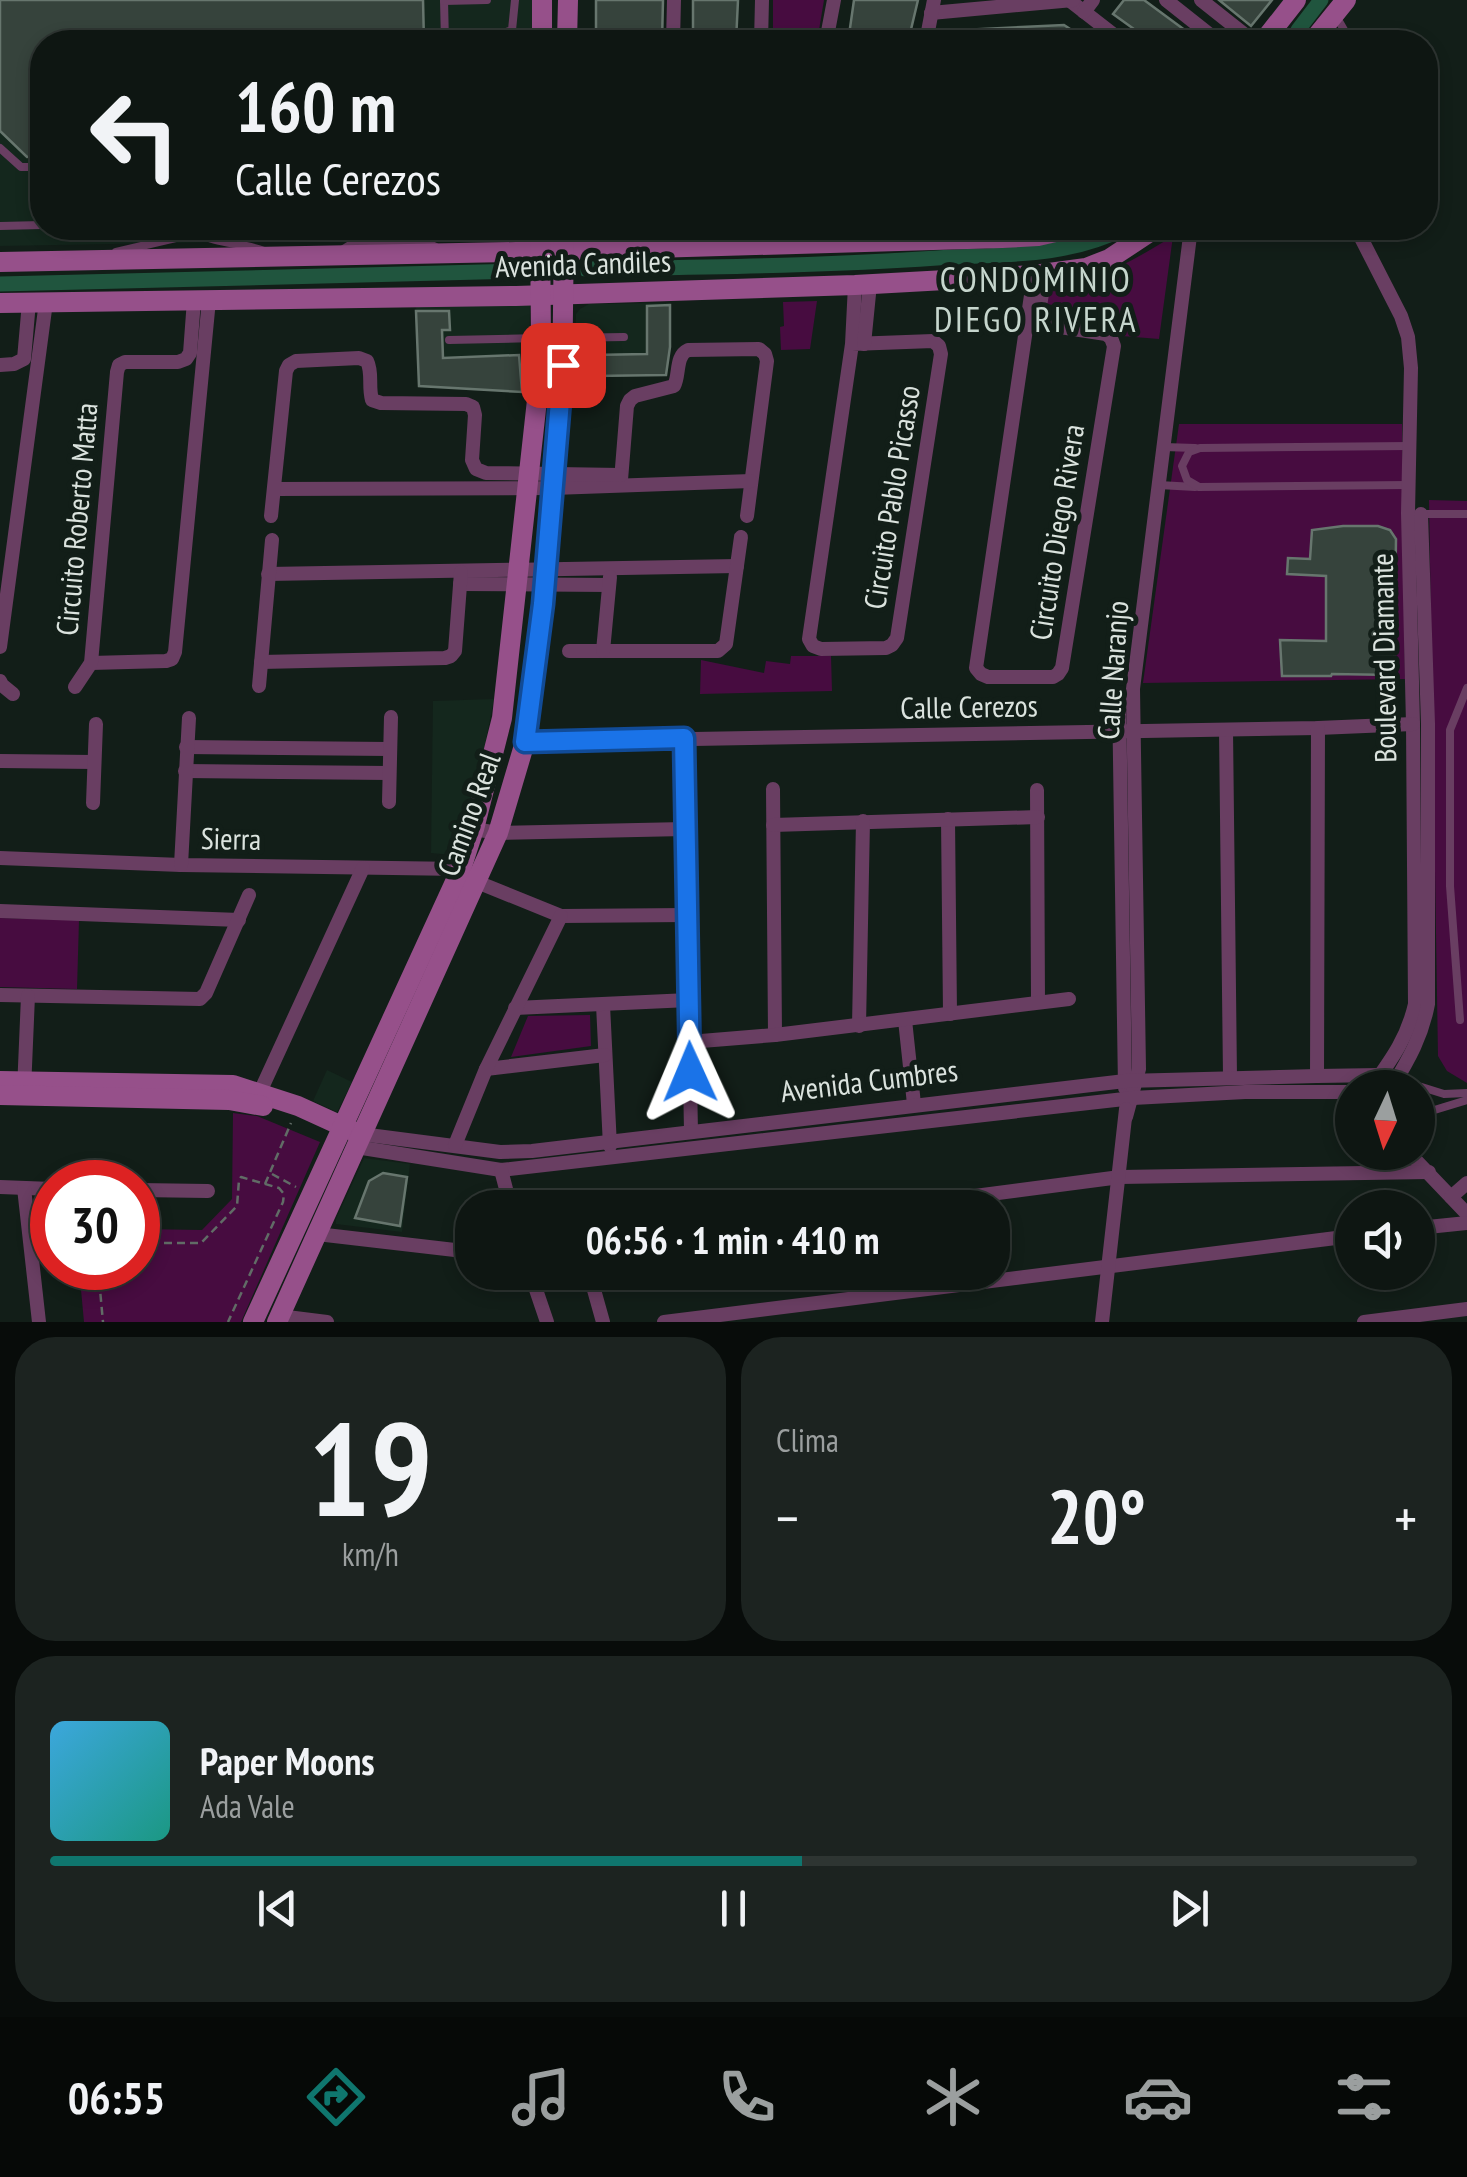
<!DOCTYPE html>
<html lang="es">
<head>
<meta charset="utf-8">
<style>
	:root { --surface:#0e1612; --page:#1c2320; --text:#f1f3f6; --muted:#9b9f9f; --line:#2e3532; --accent:#0f766e }
	body { margin:0; font-family:"PT Sans Narrow",sans-serif; background:var(--page); color:var(--text); height:100vh; display:flex; flex-direction:column; font-size:38px; white-space:nowrap }
	* { box-sizing:border-box; margin:0 }
	p { font-size:32px; color:var(--muted) }
	.icon { flex:none; width:55px; height:55px; fill:none; stroke:currentColor; stroke-width:2; stroke-linecap:round; stroke-linejoin:round }
	.map { position:relative; height:1322px; overflow:hidden }
	.details { display:flex; flex-direction:column; gap:15px; padding:15px; background:#080c0a; flex:1 }
	.details>* { flex:none }
	.banner { position:absolute; left:30px; top:30px; width:1408px; height:210px; border-radius:40px; box-shadow:0 5px 15px #0003,0 0 0 2px var(--line); background:#0e1612; color:var(--text); overflow:hidden }
	.needle { width:65px; rotate:184deg }
	.buttons { position:absolute; left:1335px; top:1070px; display:grid; gap:20px }
	.buttons a { display:grid; place-items:center; width:100px; height:100px; border-radius:50%; background:var(--surface); box-shadow:0 5px 15px #0003,0 0 0 2px var(--line); font-size:50px }
	.speed { position:absolute; left:30px; top:1160px; display:flex; gap:20px; font-size:50px; font-weight:700; text-align:center }
	.speed>* { display:grid; place-content:center; width:130px; height:130px; border-radius:50%; background:var(--surface); box-shadow:0 5px 15px #0003,0 0 0 2px var(--line); line-height:1 }
	.speed .limit { border:15px solid #d22; background:#fff; color:#111 }
	.pin { position:absolute; display:grid; place-items:center; width:85px; height:85px; color:#fff; margin:-42px; border-radius:20px; box-shadow:0 5px 15px #0006 }
	.me { position:absolute; width:110px; margin:-55px; rotate:359deg; stroke-linejoin:round; filter:drop-shadow(0 0 8px #0008) }
	.turn { display:flex; align-items:center; gap:35px; height:210px; padding:0 40px; font-size:45px }
	.turn .icon { width:130px; height:130px; stroke-width:2.5 }
	.turn b { display:block; font-size:70px; line-height:85px }
	.big { font-size:75px; font-weight:700; line-height:1.1 }
	.details .tile { flex:1; display:flex; flex-direction:column; justify-content:center; gap:15px; min-width:0; padding:0 35px; border-radius:40px; background:var(--page) }
	.details .dial { align-items:center; gap:0 }
	.dial b { font-size:130px; line-height:1 }
	.song { display:flex; align-items:center; gap:30px }
	.cover { width:120px; height:120px; border-radius:15px; background:linear-gradient(135deg,hsl(200 70% 55%),hsl(170 70% 35%)) }
	.played { height:10px; border-radius:5px; background:linear-gradient(90deg,var(--accent) 55%,var(--line) 55%) }
	.keys { display:flex; justify-content:space-around; direction:ltr }
	.heat { display:flex; justify-content:space-between; align-items:center; font-size:55px; direction:ltr }
	.details .tiles { flex:1; display:grid; gap:15px; grid-template-columns:1fr 1fr }
	.tile:last-child { grid-column:span 2 }
	.trip { position:absolute; left:455px; top:1190px; width:555px; height:100px; border-radius:40px; background:var(--surface); box-shadow:0 5px 15px #0003,0 0 0 2px var(--line); font-weight:700; line-height:100px; text-align:center }
	.menu { display:flex; height:160px; justify-content:space-around; align-items:center; background:#060907; color:var(--muted) }
	.menu .icon { width:70px; height:70px }
	.menu .current { color:var(--accent) }
	.menu b { font-size:45px; color:var(--text) }
	.map>svg:first-child { display:block }
</style>
</head>
<body>
<div class="map">
<svg width="1467" height="1322" viewBox="0 0 1467 1322">
	<rect width="100%" height="100%" fill="#121e18"/>
	<!-- built -->
	<g fill="#14271d">
		<polygon points="0,0 532,0 532,42 42,42 42,228 520,228 514,237 0,246"/>
		<polygon points="530,303 529,393 419,386 416,307"/>
		<polygon points="670,303 670,347 666,375 575,376 576,314 580,309 589,304"/>
		<polygon points="494,699 479,775 452,855 431,853 433,701"/>
		<polygon points="327,1070 352,1082 337,1112 313,1101"/>
		<polygon points="364,1158 410,1164 402,1232 336,1224 336,1219"/>
	</g>
	<!-- green -->
	<g fill="#470c40">
		<polygon points="773,0 824,0 817,42 773,42"/>
		<path d="M1173,236L1159,339L1122,336L1125,315L1046,304L1047,288C1094,283 1133,261 1173,236Z"/>
		<polygon points="817,301 810,349 781,350 780,327 784,326 783,302"/>
		<polygon points="1179,424 1402,424 1405,679 1143,683"/>
		<polygon points="1429,500 1467,501 1467,1083 1447,1071 1438,1056"/>
		<polygon points="791,656 831,656 832,691 700,694 701,660 764,673 766,661 790,664"/>
		<polygon points="0,918 79,920 77,989 0,987"/>
		<polygon points="590,1015 591,1046 511,1057 528,1016"/>
		<polygon points="233,1113 257,1116 320,1142 241,1322 84,1322 79,1268 138,1268 138,1229 202,1230 232,1199"/>
	</g>
	<g fill="none" stroke-linecap="round" stroke-linejoin="round">
		<!-- canal -->
		<g stroke="#20553e" stroke-width="15">
			<polyline points="1298,30 1321,0"/>
			<path d="M585,269C702,267 819,266 937,258C1000,254 1067,258 1124,228"/>
			<polyline points="0,284 523,271"/>
		</g>
	</g>
	<!-- building -->
	<g fill="#36433c" stroke="#67766e" stroke-width="2.5">
		<polygon points="0,0 423,0 424,42 42,42 42,156 27,157 0,131"/>
		<polygon points="596,0 663,0 662,42 596,42"/>
		<polygon points="693,0 738,0 736,42 693,42"/>
		<polygon points="854,0 918,0 908,42 848,42"/>
		<polygon points="1124,0 1144,0 1201,42 1152,42 1113,14"/>
		<polygon points="1219,0 1272,0 1251,26"/>
		<polygon points="1064,25 1090,42 941,42 942,31"/>
		<polygon points="670,305 670,347 666,375 593,376 592,355 647,354 647,306"/>
		<polygon points="416,311 449,311 450,330 442,330 443,358 519,355 522,392 419,386"/>
		<polygon points="1343,526 1378,526 1390,530 1396,539 1394,675 1332,674 1331,676 1282,676 1280,640 1326,641 1326,576 1287,574 1288,558 1310,559 1312,530"/>
		<polygon points="383,1173 407,1177 400,1226 355,1218 369,1181"/>
	</g>
	<g fill="none" stroke-linecap="round" stroke-linejoin="round">
		<!-- path -->
		<g stroke="#616c66" stroke-width="2.5" stroke-dasharray="8 5" stroke-linecap="butt">
			<polyline points="272,1174 296,1187"/>
			<polyline points="265,1184 291,1123"/>
			<polyline points="138,1243 201,1243 237,1206 239,1180 241,1177 279,1188 284,1194 283,1202 228,1322"/>
			<polyline points="98,1268 103,1322"/>
		</g>
		<!-- lane -->
		<g stroke="#693e62" stroke-width="8">
			<polyline points="444,0 445,42"/>
			<polyline points="444,1 487,0"/>
			<polyline points="1336,16 1351,42"/>
			<polyline points="445,34 506,32 512,30 515,0"/>
			<polyline points="0,148 21,167 42,167"/>
			<polyline points="0,226 42,225"/>
			<path d="M195,228L196,231C214,245 243,242 264,251"/>
			<polyline points="342,250 350,245 394,244 428,243 436,247"/>
			<polyline points="116,252 180,237 183,228"/>
			<polyline points="563,338 624,337"/>
			<polyline points="449,340 539,338"/>
			<polyline points="1164,447 1195,448"/>
			<polyline points="1159,485 1195,487"/>
			<polyline points="1408,485 1199,487 1187,480 1182,466 1189,452 1200,448 1409,446"/>
			<polyline points="1422,514 1467,514"/>
			<polyline points="1460,1020 1450,886 1450,730 1467,688"/>
			<polyline points="1396,1079 1444,1094 1467,1093"/>
			<path d="M1424,1089C1419,1099 1421,1105 1428,1112"/>
			<polyline points="1418,1115 1467,1100"/>
		</g>
		<!-- street -->
		<g stroke="#693e62" stroke-width="14">
			<polyline points="1069,0 1123,42"/>
			<polyline points="1166,0 1219,42"/>
			<polyline points="1201,0 1254,42"/>
			<polyline points="1084,12 1093,0"/>
			<polyline points="931,13 1073,0"/>
			<polyline points="673,42 674,0"/>
			<polyline points="761,42 762,0"/>
			<polyline points="826,42 834,0"/>
			<polyline points="926,42 934,0"/>
			<path d="M1356,228L1401,316L1408,337L1411,368L1408,513L1413,724L1415,1004C1407,1039 1391,1060 1371,1088"/>
			<polyline points="1034,275 976,668 981,674 988,677 1053,677 1058,674 1062,668 1114,346 1111,338 1106,334 1047,325 1041,321 1039,313 1045,274"/>
			<polyline points="852,344 933,341 939,346 941,354 897,638 892,645 886,648 821,649 813,646 809,639 852,344 855,285"/>
			<polyline points="864,344 870,284"/>
			<polyline points="0,365 14,364 24,359 29,302"/>
			<path d="M621,480L627,406L630,400L635,396L674,386C680,375 675,356 688,350L759,349L765,354L767,361L747,516"/>
			<polyline points="274,489 553,488 751,481"/>
			<path d="M271,516L286,371L289,365L296,361L359,358L367,361C373,373 368,386 372,400L381,403L466,404L473,407L475,415L472,460L476,469L486,473L621,475"/>
			<polyline points="268,574 737,566"/>
			<polyline points="460,584 609,585"/>
			<polyline points="0,647 46,302"/>
			<polyline points="569,651 718,651 726,644 741,537"/>
			<polyline points="603,651 610,577"/>
			<polyline points="261,662 445,658 451,656 455,651 461,572"/>
			<polyline points="91,663 166,661 172,659 175,652 209,300"/>
			<polyline points="0,681 2,685 13,694"/>
			<polyline points="259,686 272,540"/>
			<polyline points="75,687 91,663 117,372 119,365 125,362 178,362 186,359 190,353 194,300"/>
			<polyline points="1119,694 1125,1088"/>
			<polyline points="1226,730 1230,1077"/>
			<polyline points="684,738 691,1132"/>
			<polyline points="525,742 1318,728 1413,724"/>
			<polyline points="186,747 389,749"/>
			<polyline points="0,761 94,762"/>
			<polyline points="185,771 389,773"/>
			<polyline points="773,789 775,1035"/>
			<polyline points="1037,790 1038,1002"/>
			<polyline points="389,802 391,717"/>
			<polyline points="93,803 96,724"/>
			<polyline points="948,819 950,1014"/>
			<polyline points="773,825 1038,817"/>
			<polyline points="474,829 498,833 685,829"/>
			<polyline points="0,858 181,865 461,869"/>
			<polyline points="181,865 189,718"/>
			<polyline points="477,882 561,916 687,915"/>
			<polyline points="0,911 239,920"/>
			<polyline points="0,995 200,999 206,993 249,895"/>
			<polyline points="603,1005 610,1146"/>
			<polyline points="515,1008 689,1000"/>
			<polyline points="905,1020 914,1104"/>
			<polyline points="859,1026 863,821"/>
			<polyline points="689,1042 775,1035 1069,999"/>
			<polyline points="486,1069 605,1055"/>
			<polyline points="1317,1076 1318,728"/>
			<path d="M1392,1087C1409,1059 1422,1036 1428,1004V724L1421,514"/>
			<polyline points="24,1090 28,996"/>
			<polyline points="260,1092 363,868"/>
			<polyline points="1126,1117 1139,1069 1133,689 1191,228"/>
			<polyline points="361,1134 500,1152 532,1151 1125,1081 1317,1076 1380,1075 1396,1079"/>
			<polyline points="455,1145 486,1069 561,916"/>
			<polyline points="356,1147 501,1170 1133,1098 1245,1092 1352,1092"/>
			<polyline points="1408,1152 1467,1214"/>
			<polyline points="501,1170 511,1208"/>
			<polyline points="0,1187 52,1189"/>
			<polyline points="24,1188 39,1322"/>
			<polyline points="138,1190 208,1191"/>
			<polyline points="1451,1197 1467,1183"/>
			<polyline points="883,1208 1120,1177 1429,1172"/>
			<polyline points="1418,1228 1467,1223"/>
			<polyline points="317,1234 472,1252"/>
			<polyline points="530,1272 547,1322"/>
			<polyline points="589,1272 603,1322"/>
			<polyline points="279,1316 327,1322"/>
			<polyline points="664,1322 1352,1236"/>
			<polyline points="1102,1322 1126,1109"/>
			<polyline points="1364,1322 1467,1309"/>
		</g>
		<!-- secondary -->
		<g stroke="#96508a" stroke-width="20">
			<polyline points="542,42 542,0"/>
			<polyline points="567,42 568,0"/>
			<polyline points="1263,42 1296,0"/>
			<polyline points="1312,42 1346,0"/>
			<polyline points="0,262 516,252 1002,238 1038,236 1073,228"/>
			<polyline points="0,303 516,296 855,285 1034,275 1086,268 1109,259 1156,228"/>
			<polyline points="0,1081 233,1085 298,1106 355,1132"/>
			<polyline points="0,1095 229,1100 263,1106"/>
			<polyline points="253,1322 461,869 474,829 502,718 538,391 541,338 540,228"/>
			<polyline points="277,1322 498,833 525,742 543,604 562,391 564,228"/>
		</g>
	</g>
	<g fill="none" stroke-linecap="round" stroke-linejoin="round">
		<!-- route casing -->
		<g stroke="#114b97" stroke-width="25">
			<polyline id="route" points="563,365 543,604 525,742 684,738 690,1072"/>
		</g>
		<!-- route -->
		<use href="#route" stroke="#1a73e8" stroke-width="18"/>
	</g>
	<g text-anchor="middle" dominant-baseline="central" stroke-width="10" stroke-linejoin="round" paint-order="stroke">
		<!-- street labels -->
		<g font-size="30" fill="#dbe3de" stroke="#121e18">
			<text transform="translate(583 263) rotate(-2)">Avenida Candiles</text>
			<text transform="translate(891 497) rotate(-81)">Circuito Pablo Picasso</text>
			<text transform="translate(76 519) rotate(-85)">Circuito Roberto Matta</text>
			<text transform="translate(1056 532) rotate(-81)">Circuito Diego Rivera</text>
			<text transform="translate(1383 658) rotate(-91)">Boulevard Diamante</text>
			<text transform="translate(1112 670) rotate(-86)">Calle Naranjo</text>
			<text transform="translate(969 706) rotate(-1)">Calle Cerezos</text>
			<text transform="translate(468 814) rotate(-70)">Camino Real</text>
			<text transform="translate(231 838) rotate(1)">Sierra</text>
			<text transform="translate(869 1080) rotate(-7)">Avenida Cumbres</text>
		</g>
		<!-- quarter labels -->
		<g font-size="35" letter-spacing="2.5" fill="#c6d6cd" stroke="#121e18">
			<text x="1036" y="279">CONDOMINIO<tspan x="1036" dy="40">DIEGO RIVERA</tspan></text>
		</g>
	</g>
</svg>
<div class="buttons">
<a><svg class="needle" viewBox="-14 -14 28 28"><path d="M0-13l5 13h-10z" fill="#e53935"/><path d="M0 13l5-13h-10z" fill="#9b9f9f"/></svg></a>
<a><svg class="icon" aria-label="sound" viewBox="0 0 24 24"><path d="M4 9h4l5-4v14l-5-4H4zM17 9q2 3 0 6"/></svg></a>
</div>
<div class="speed"><div class="limit">30</div></div>
<div class="pin" style="left:563px;top:365px;background:#d93025"><svg class="icon" aria-label="arrive" viewBox="0 0 24 24"><path d="M6 21V4h12l-3 4 3 4H6"/></svg></div>
<svg class="me" style="left:690px;top:1072px" viewBox="-20 -20 40 40"><path d="M0-17L14 15 0 8-14 15z" fill="#1a73e8" stroke="#fff" stroke-width="4"/></svg>
<div class="trip">06:56 · 1 min · 410 m</div>
<div class="banner">
<div class="turn"><svg class="icon" aria-label="left" viewBox="0 0 24 24"><path d="M17 20v-9H6M10 6l-5 5 5 5"/></svg><div><b>160 m</b>Calle Cerezos</div></div>
</div>
</div>
<section class="details">
<div class="tiles">
<div class="tile dial"><b>19</b><p>km/h</p></div>
<div class="tile"><p>Clima</p>
<div class="heat"><a>−</a><b class="big">20°</b><a>+</a></div>
</div>
<div class="tile">
<div class="song"><i class="cover"></i><div><b>Paper Moons</b><p>Ada Vale</p></div></div>
<div class="played"></div>
<div class="keys"><svg class="icon" aria-label="previous" viewBox="0 0 24 24"><path d="M18 5L8 12l10 7zM5 5v14"/></svg><svg class="icon" aria-label="pause" viewBox="0 0 24 24"><path d="M8 5v14M16 5v14"/></svg><svg class="icon" aria-label="next" viewBox="0 0 24 24"><path d="M6 5l10 7-10 7zM19 5v14"/></svg></div>
</div>
</div>
</section>
<nav class="menu">
<b>06:55</b>
<svg class="icon current" aria-label="directions" viewBox="0 0 24 24"><path d="M12 3l9 9-9 9-9-9zM9 14v-3h6M13 9l2 2-2 2"/></svg>
<svg class="icon" aria-label="music" viewBox="0 0 24 24"><path d="M9 18V5l10-2v13"/><circle cx="6" cy="18" r="3"/><circle cx="16" cy="16" r="3"/></svg>
<svg class="icon" aria-label="phone" viewBox="0 0 24 24"><path d="M5 4h4l2 5-3 2q2 4 5 5l2-3 5 2v4C11 20 4 13 5 4z"/></svg>
<svg class="icon" aria-label="climate" viewBox="0 0 24 24"><path d="M12 3v18M4 7l16 10M4 17L20 7"/></svg>
<svg class="icon" aria-label="car" viewBox="0 0 24 24"><path d="M5 17H2v-5l4-1 3-4h7l3 4 3 1v5h-3M9 17h6M6 11h13"/><circle cx="7" cy="17" r="2"/><circle cx="17" cy="17" r="2"/></svg>
<svg class="icon" aria-label="filters" viewBox="0 0 24 24"><path d="M4 7h16M4 17h16"/><circle cx="9" cy="7" r="2"/><circle cx="15" cy="17" r="2"/></svg>
</nav>
</body>
</html>
